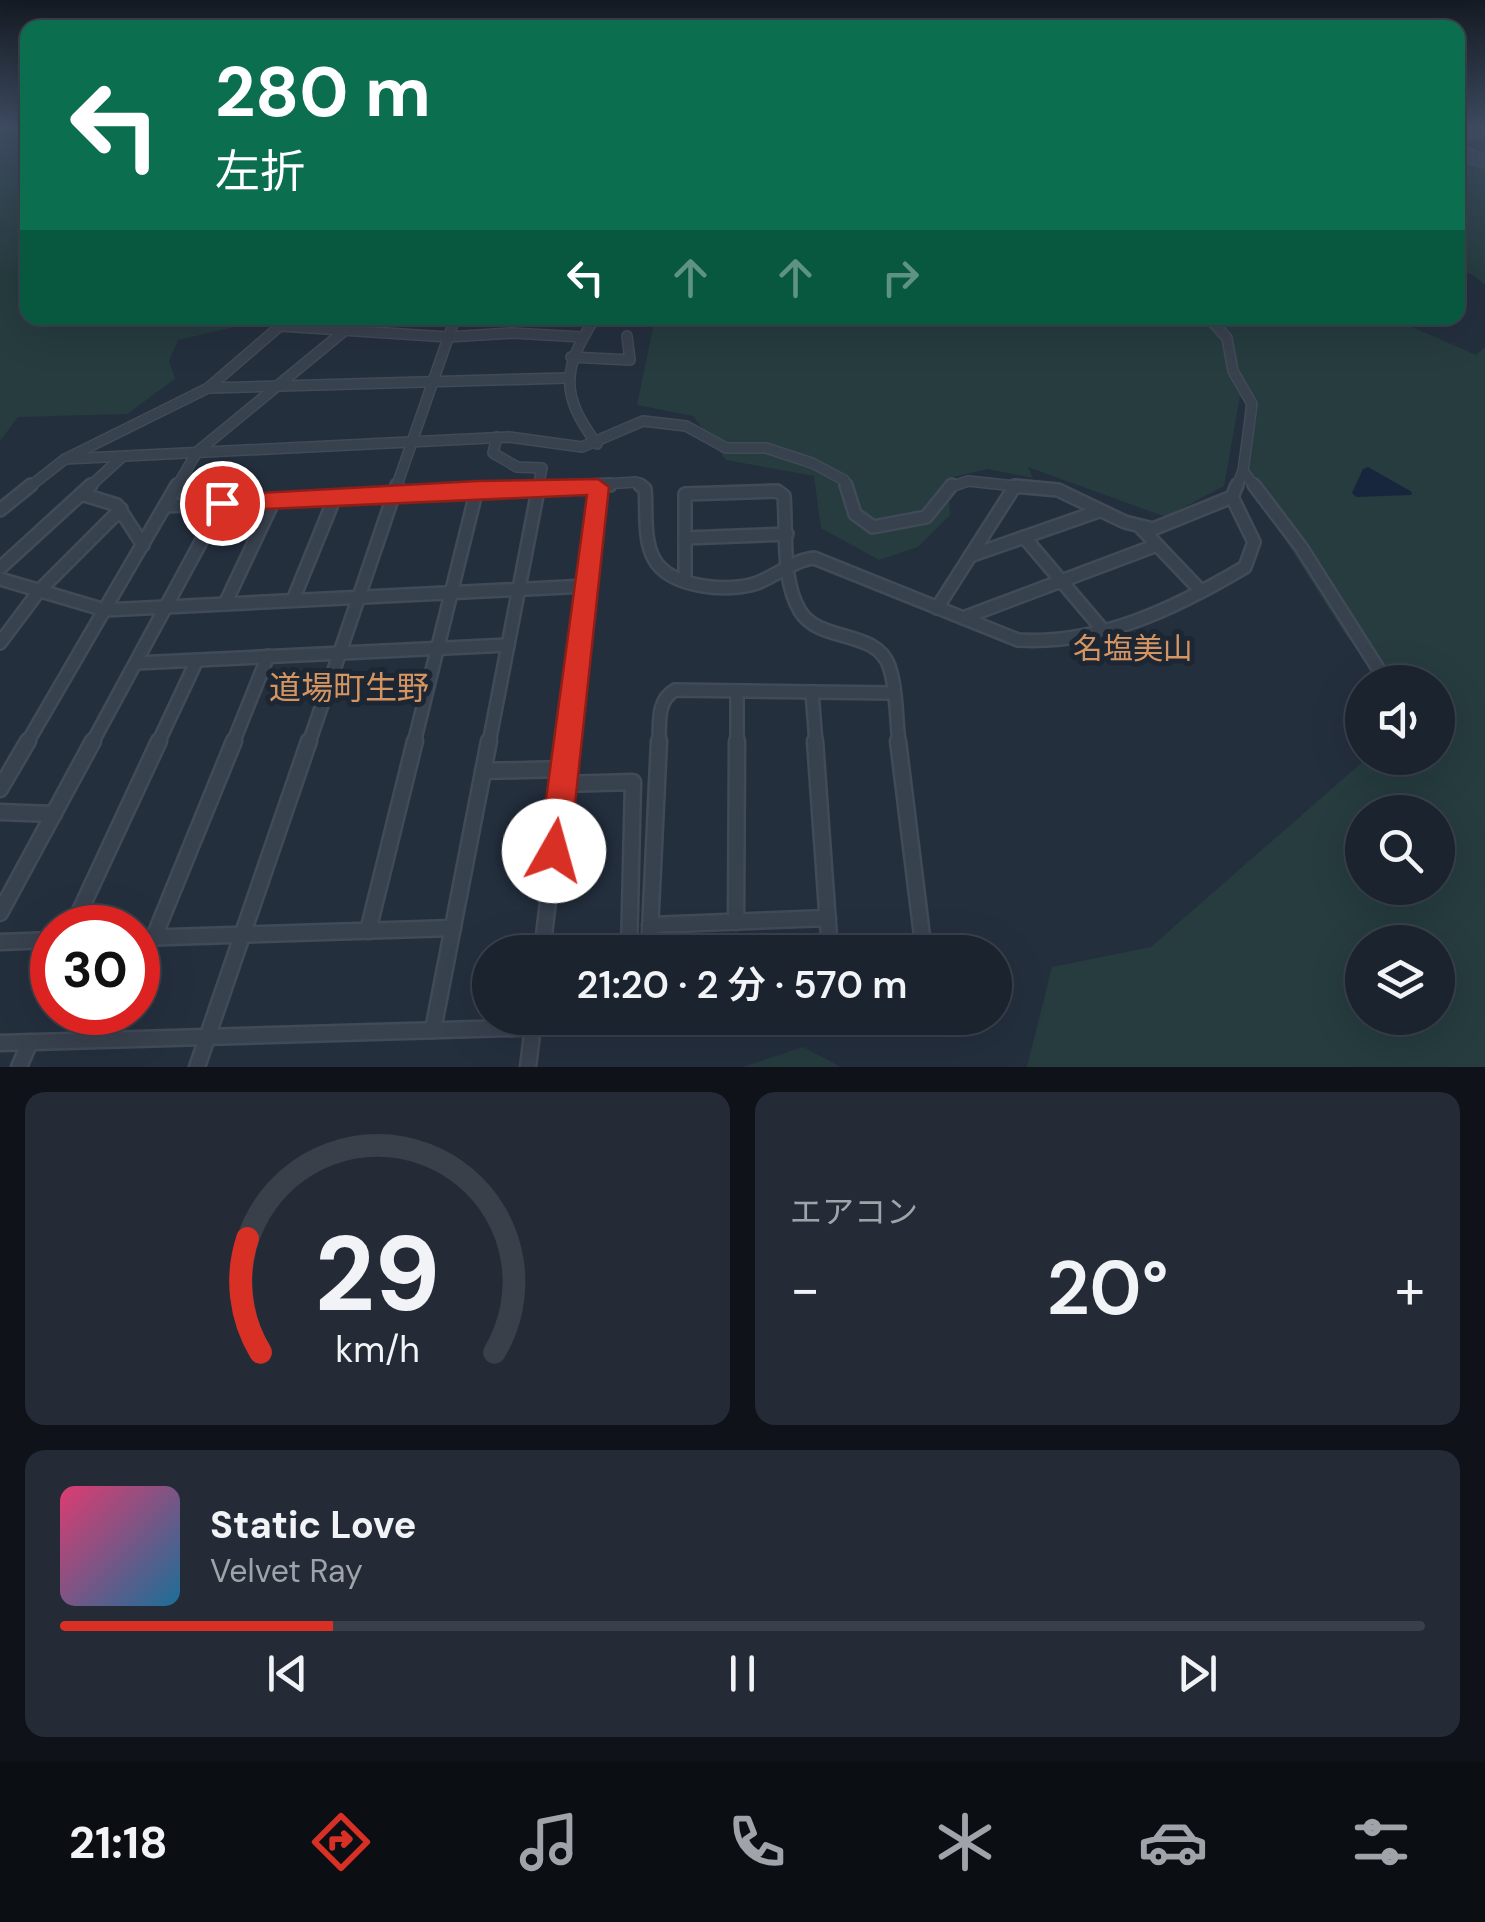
<!DOCTYPE html>
<html lang="ja">
<head>
<meta charset="utf-8">
<style>
	:root { --surface:#1b232e; --page:#242b36; --text:#f1f3f6; --muted:#a0a4aa; --line:#39404a; --accent:#d93025 }
	body { margin:0; font-family:"DM Sans","Noto Sans JP",sans-serif; background:var(--page); color:var(--text); height:100vh; display:flex; flex-direction:column; font-size:38px; white-space:nowrap }
	* { box-sizing:border-box; margin:0 }
	p { font-size:32px; color:var(--muted) }
	.icon { flex:none; width:55px; height:55px; fill:none; stroke:currentColor; stroke-width:2; stroke-linecap:round; stroke-linejoin:round }
	.map { position:relative; height:1067px; overflow:hidden }
	.side { display:flex; flex-direction:column; gap:25px; padding:25px; background:#0f1319; flex:1 }
	.side>* { flex:none }
	.hud { position:absolute; left:20px; top:20px; width:1445px; height:305px; border-radius:20px; box-shadow:0 10px 40px #0002,0 0 0 2px var(--line); background:#0b6e4f; color:#fff; overflow:hidden }
	.fabs { position:absolute; left:1345px; top:665px; display:grid; gap:20px }
	.fabs a { display:grid; place-items:center; width:110px; height:110px; border-radius:50%; background:var(--surface); box-shadow:0 10px 40px #0002,0 0 0 2px var(--line); font-size:50px }
	.speed { position:absolute; left:30px; top:905px; display:flex; gap:20px; font-size:50px; font-weight:700; text-align:center }
	.speed>* { display:grid; place-content:center; width:130px; height:130px; border-radius:50%; background:var(--surface); box-shadow:0 10px 40px #0002,0 0 0 2px var(--line); line-height:1 }
	.speed .limit { border:15px solid #d22; background:#fff; color:#111 }
	.pin { position:absolute; display:grid; place-items:center; width:85px; height:85px; color:#fff; margin:-42px; border:5px solid #fff; border-radius:50%; box-shadow:0 2px 10px #0007 }
	.me { position:absolute; width:110px; margin:-55px; rotate:7deg; stroke-linejoin:round; filter:drop-shadow(0 0 8px #0008) }
	.turn { display:flex; align-items:center; gap:35px; height:210px; padding:0 30px; font-size:45px }
	.turn .icon { width:130px; height:130px; stroke-width:2.5 }
	.turn b { display:block; font-size:70px; line-height:85px }
	.lanes { display:flex; align-items:center; height:95px; padding:0 30px; background:#0003; justify-content:center; gap:50px; direction:ltr }
	.lanes .off { opacity:.35 }
	.big { font-size:75px; font-weight:600; line-height:1.1 }
	.side .card { flex:1; display:flex; flex-direction:column; justify-content:center; gap:15px; min-width:0; padding:0 35px; border-radius:20px; background:var(--page) }
	.side .dial { align-items:center; gap:0 }
	.dial svg { height:260px; overflow:visible; fill:none; stroke:var(--line); stroke-width:7; stroke-linecap:round; text-anchor:middle }
	.dial text { fill:var(--text); stroke:none }
	.song { display:flex; align-items:center; gap:30px }
	.cover { width:120px; height:120px; border-radius:15px; background:linear-gradient(135deg,hsl(340 70% 55%),hsl(200 70% 35%)) }
	.played { height:10px; border-radius:5px; background:linear-gradient(90deg,var(--accent) 20%,var(--line) 20%) }
	.keys { display:flex; justify-content:space-around; direction:ltr }
	.heat { display:flex; justify-content:space-between; align-items:center; font-size:55px; direction:ltr }
	.side .tiles { flex:1; display:grid; gap:25px; grid-template-columns:1fr 1fr }
	.card:last-child { grid-column:span 2 }
	.trip { position:absolute; left:472px; top:935px; width:540px; height:100px; border-radius:50px; background:var(--surface); box-shadow:0 10px 40px #0002,0 0 0 2px var(--line); font-weight:600; line-height:100px; text-align:center }
	.tab-bar { display:flex; height:160px; justify-content:space-around; align-items:center; background:#0b0e12; color:var(--muted) }
	.tab-bar .icon { width:70px; height:70px }
	.tab-bar .on { color:var(--accent) }
	.tab-bar b { font-size:45px; color:var(--text) }
	.map>svg:first-child { display:block }
</style>
</head>
<body>
<div class="map">
<svg width="1485" height="1067" viewBox="0 0 1485 1067">
	<rect width="100%" height="100%" fill="#242f3e"/>
	<!-- green -->
	<g fill="#263c3f" fill-rule="evenodd">
		<polygon points="0,129 27,129 28,318 274,318 178,340 169,361 175,379 127,414 18,417 0,441"/>
		<polygon points="1458,155 1485,166 1485,285 1472,274 1458,272"/>
		<path d="M655,318H1403L1401,322L1476,355L1485,347V1067H1027L1052,967L1151,947L1367,758H1438V682H1382L1343,631L1241,470L1245,403L1240,396L1224,486L1166,517L1028,467L1033,478L988,469L948,478L950,515L918,547L879,560L821,528L814,476L726,460L693,416L637,405ZM1362,812H1438V888H1362ZM1362,942H1438V1018H1362Z"/>
		<polygon points="803,1047 841,1067 743,1067"/>
	</g>
	<!-- water -->
	<polygon fill="#17263c" points="1368,467 1412,492 1411,495 1356,497 1352,493 1363,469"/>
	<g fill="none" stroke-linecap="round" stroke-linejoin="round">
		<!-- minor-far3 casing -->
		<g stroke="#414a57" stroke-width="10">
			<g id="minor-far3">
				<polyline points="1458,135 1472,136 1485,131"/>
				<polyline points="1458,147 1485,159"/>
				<polyline points="1458,156 1485,164"/>
			</g>
		</g>
		<!-- minor-far2 casing -->
		<g stroke="#414a57" stroke-width="12">
			<g id="minor-far2">
				<path d="M595,318C562,369 560,395 597,444"/>
				<polyline points="1209,318 1227,338 1233,371 1252,404 1243,471 1236,488"/>
				<polyline points="571,357 630,360 627,336"/>
				<polyline points="209,388 566,378"/>
				<polyline points="497,437 493,453 517,467 542,468 538,488"/>
				<polyline points="65,459 509,437 582,447 643,421 686,426 726,448 766,448 812,463 844,480 847,488"/>
				<polyline points="1243,471 1256,488"/>
				<polyline points="28,488 65,459 208,388 280,326 448,337 512,333 582,337"/>
				<polyline points="88,488 122,457"/>
				<polyline points="176,488 197,452 360,318"/>
				<polyline points="396,488 455,318"/>
				<polyline points="541,488 636,482 644,488"/>
				<polyline points="948,488 968,481 1015,486"/>
				<polyline points="1014,488 1036,488"/>
			</g>
		</g>
		<!-- minor-far1 casing -->
		<g stroke="#414a57" stroke-width="16">
			<g id="minor-far1">
				<path d="M640,485L645,489C647,511 643,539 654,559C670,588 729,593 757,583C776,576 794,560 814,558L1018,640C1100,645 1176,608 1245,567L1254,542L1232,497"/>
				<polyline points="846,485 855,514 873,527 926,517 952,485"/>
				<polyline points="1254,485 1301,547 1386,681"/>
				<polyline points="81,494 117,505 143,545"/>
				<polyline points="166,506 610,485"/>
				<polyline points="0,510 31,485"/>
				<polyline points="1141,528 1201,591"/>
				<polyline points="1024,537 1103,630"/>
				<polyline points="685,538 787,534"/>
				<polyline points="970,556 1099,511"/>
				<polyline points="0,568 91,485"/>
				<polyline points="0,579 105,610 586,586"/>
				<path d="M685,579V494L777,491L784,496C787,531 781,580 800,611C819,643 876,629 889,666C897,689 896,719 899,743"/>
				<polyline points="293,600 335,497"/>
				<polyline points="225,604 274,500"/>
				<polyline points="937,608 1015,486 1058,490 1125,522 1153,529 1232,497 1237,485"/>
				<polyline points="963,618 1157,545"/>
				<polyline points="0,643 39,591 121,509"/>
				<polyline points="136,663 508,645"/>
				<polyline points="812,692 816,743"/>
				<polyline points="27,743 177,485"/>
				<polyline points="92,743 222,503"/>
				<polyline points="158,743 197,660"/>
				<polyline points="233,743 268,656"/>
				<polyline points="309,743 397,485"/>
				<polyline points="414,743 477,489"/>
				<polyline points="489,743 539,485"/>
				<polyline points="567,743 598,487"/>
				<path d="M659,743C660,724 656,701 675,690L891,693"/>
				<polyline points="737,743 737,691"/>
			</g>
		</g>
		<!-- minor casing -->
		<g stroke="#414a57" stroke-width="19">
			<g id="minor">
				<polyline points="815,741 830,952"/>
				<polyline points="898,741 924,952"/>
				<polyline points="483,771 564,769"/>
				<polyline points="563,784 633,782 629,952"/>
				<polyline points="0,789 28,741"/>
				<polyline points="0,812 54,814"/>
				<polyline points="0,913 93,741"/>
				<polyline points="736,922 737,741"/>
				<polyline points="650,925 828,918"/>
				<polyline points="72,928 159,741"/>
				<polyline points="368,931 415,741"/>
				<polyline points="154,937 234,741"/>
				<polyline points="138,938 453,928"/>
				<polyline points="0,942 52,940"/>
				<polyline points="542,952 567,741"/>
				<polyline points="649,952 659,741"/>
				<polyline points="433,1030 489,741"/>
				<polyline points="0,1043 856,1018"/>
				<polyline points="19,1067 30,1042"/>
				<polyline points="197,1067 309,741"/>
				<polyline points="528,1067 534,1018"/>
			</g>
		</g>
		<!-- minor-far3 -->
		<use href="#minor-far3" stroke="#38414e" stroke-width="6"/>
		<!-- minor-far2 -->
		<use href="#minor-far2" stroke="#38414e" stroke-width="9"/>
		<!-- minor-far1 -->
		<use href="#minor-far1" stroke="#38414e" stroke-width="11"/>
		<!-- minor -->
		<use href="#minor" stroke="#38414e" stroke-width="14"/>
	</g>
	<!-- sky -->
	<linearGradient id="sky" x2="0" y2="1"><stop stop-color="#141a22"/><stop offset="0.46" stop-color="#3f4d63"/><stop offset="1" stop-color="#3f4d63" stop-opacity="0"/></linearGradient>
	<rect width="1485" height="278" fill="url(#sky)"/>
	<!-- route -->
	<polygon fill="#d93025" stroke="#8d1f18" stroke-width="2.5" points="598,479 609,487 570,851 565,862 554,866 544,862 539,851 587,495 222,511 211,503 222,495 477,481"/>
	<g text-anchor="middle" dominant-baseline="central" stroke-width="10" stroke-linejoin="round" paint-order="stroke">
		<!-- neighbourhood labels -->
		<g font-size="30" fill="#d59563" stroke="#1d2633">
			<text x="1133" y="648">名塩美山</text>
		</g>
		<!-- quarter labels -->
		<g font-size="32" fill="#d59563" stroke="#1d2633">
			<text x="349" y="688">道場町生野</text>
		</g>
	</g>
</svg>
<div class="fabs">
<a><svg class="icon" aria-label="sound" viewBox="0 0 24 24"><path d="M4 9h4l5-4v14l-5-4H4zM17 9q2 3 0 6"/></svg></a>
<a><svg class="icon" aria-label="search" viewBox="0 0 24 24"><circle cx="10" cy="10" r="6"/><path d="M15 15l6 6"/></svg></a>
<a><svg class="icon" aria-label="layers" viewBox="0 0 24 24"><path d="M12 4l9 5-9 5-9-5zM3 14l9 5 9-5"/></svg></a>
</div>
<div class="speed"><div class="limit">30</div></div>
<div class="pin" style="left:222px;top:503px;background:#d93025"><svg class="icon" aria-label="arrive" viewBox="0 0 24 24"><path d="M6 21V4h12l-3 4 3 4H6"/></svg></div>
<svg class="me" style="left:554px;top:851px" viewBox="-20 -20 40 40"><circle r="19" fill="#fff"/><path d="M0-13L10 11 0 6-10 11z" fill="#d93025"/></svg>
<div class="trip">21:20 · 2 分 · 570 m</div>
<div class="hud">
<div class="turn"><svg class="icon" aria-label="left" viewBox="0 0 24 24"><path d="M17 20v-9H6M10 6l-5 5 5 5"/></svg><div><b>280 m</b>左折</div></div>
<div class="lanes"><svg class="icon" aria-label="left" viewBox="0 0 24 24"><path d="M17 20v-9H6M10 6l-5 5 5 5"/></svg><svg class="icon off" aria-label="ahead" viewBox="0 0 24 24"><path d="M12 20V5M6 11l6-6 6 6"/></svg><svg class="icon off" aria-label="ahead" viewBox="0 0 24 24"><path d="M12 20V5M6 11l6-6 6 6"/></svg><svg class="icon off" aria-label="right" viewBox="0 0 24 24"><path d="M7 20v-9h11M14 6l5 5-5 5"/></svg></div>
</div>
</div>
<section class="side">
<div class="tiles">
<div class="card dial"><svg viewBox="0 0 100 80">
<path d="M14 69A42 42 0 1 1 86 69"/>
<path d="M14 69A42 42 0 0 1 10 34" stroke="#d93025"/>
<text x="50" y="56" font-size="32" font-weight="700">29</text>
<text x="50" y="72" font-size="11">km/h</text>
</svg></div>
<div class="card"><p>エアコン</p>
<div class="heat"><a>−</a><b class="big">20°</b><a>+</a></div>
</div>
<div class="card">
<div class="song"><i class="cover"></i><div><b>Static Love</b><p>Velvet Ray</p></div></div>
<div class="played"></div>
<div class="keys"><svg class="icon" aria-label="previous" viewBox="0 0 24 24"><path d="M18 5L8 12l10 7zM5 5v14"/></svg><svg class="icon" aria-label="pause" viewBox="0 0 24 24"><path d="M8 5v14M16 5v14"/></svg><svg class="icon" aria-label="next" viewBox="0 0 24 24"><path d="M6 5l10 7-10 7zM19 5v14"/></svg></div>
</div>
</div>
</section>
<nav class="tab-bar">
<b>21:18</b>
<svg class="icon on" aria-label="directions" viewBox="0 0 24 24"><path d="M12 3l9 9-9 9-9-9zM9 14v-3h6M13 9l2 2-2 2"/></svg>
<svg class="icon" aria-label="music" viewBox="0 0 24 24"><path d="M9 18V5l10-2v13"/><circle cx="6" cy="18" r="3"/><circle cx="16" cy="16" r="3"/></svg>
<svg class="icon" aria-label="phone" viewBox="0 0 24 24"><path d="M5 4h4l2 5-3 2q2 4 5 5l2-3 5 2v4C11 20 4 13 5 4z"/></svg>
<svg class="icon" aria-label="climate" viewBox="0 0 24 24"><path d="M12 3v18M4 7l16 10M4 17L20 7"/></svg>
<svg class="icon" aria-label="car" viewBox="0 0 24 24"><path d="M5 17H2v-5l4-1 3-4h7l3 4 3 1v5h-3M9 17h6M6 11h13"/><circle cx="7" cy="17" r="2"/><circle cx="17" cy="17" r="2"/></svg>
<svg class="icon" aria-label="filters" viewBox="0 0 24 24"><path d="M4 7h16M4 17h16"/><circle cx="9" cy="7" r="2"/><circle cx="15" cy="17" r="2"/></svg>
</nav>
</body>
</html>
